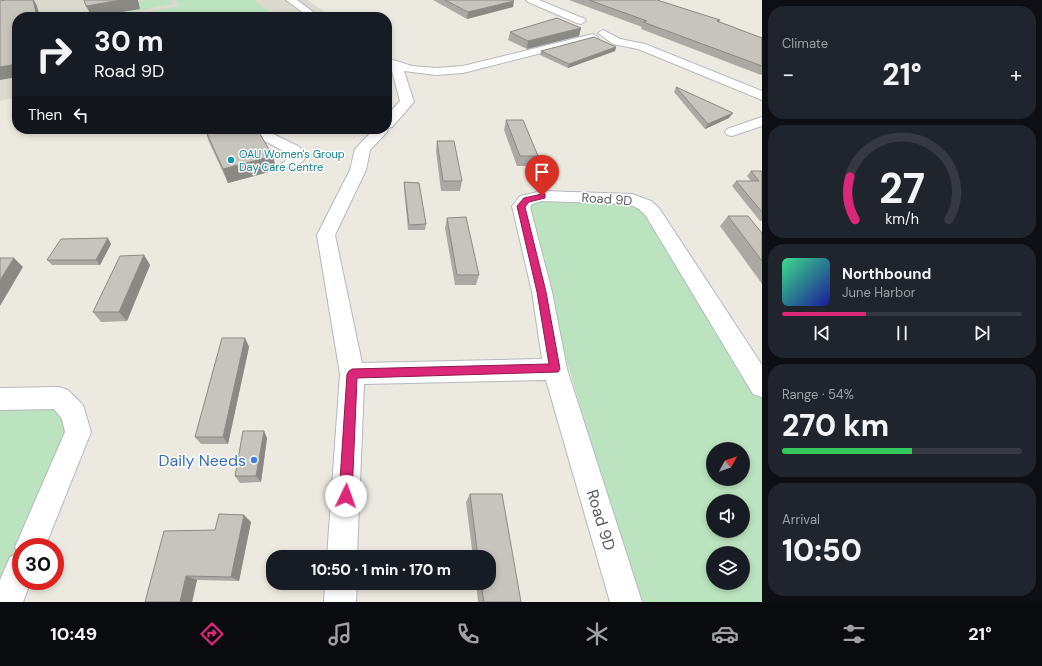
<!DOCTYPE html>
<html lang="en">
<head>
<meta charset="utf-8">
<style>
	:root { --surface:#171b24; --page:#20242c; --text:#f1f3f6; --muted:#9ea1a6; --line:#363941; --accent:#db2777 }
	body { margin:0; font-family:"DM Sans",sans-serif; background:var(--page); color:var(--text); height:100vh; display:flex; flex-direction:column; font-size:15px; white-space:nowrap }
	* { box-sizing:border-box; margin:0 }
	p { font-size:13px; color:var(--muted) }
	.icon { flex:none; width:22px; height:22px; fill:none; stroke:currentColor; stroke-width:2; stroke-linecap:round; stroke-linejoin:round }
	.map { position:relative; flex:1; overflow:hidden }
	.sheet { display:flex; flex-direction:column; gap:6px; padding:6px; background:#0d0f14; width:280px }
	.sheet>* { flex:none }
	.banner { position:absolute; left:12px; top:12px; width:380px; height:122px; border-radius:16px; box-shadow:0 2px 6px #0003; background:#171b24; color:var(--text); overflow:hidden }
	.needle { width:26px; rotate:50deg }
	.tools { position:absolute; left:706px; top:442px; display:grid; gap:8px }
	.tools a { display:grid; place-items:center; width:44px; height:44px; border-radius:50%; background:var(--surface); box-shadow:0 2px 6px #0003; font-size:20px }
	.speed { position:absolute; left:12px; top:538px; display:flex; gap:8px; font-size:20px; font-weight:700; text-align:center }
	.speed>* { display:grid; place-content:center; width:52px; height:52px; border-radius:50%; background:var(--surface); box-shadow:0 2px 6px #0003; line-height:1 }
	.speed .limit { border:6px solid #d22; background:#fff; color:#111 }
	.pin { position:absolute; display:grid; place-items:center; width:34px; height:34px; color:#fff; margin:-41px -17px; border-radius:50% 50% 50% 0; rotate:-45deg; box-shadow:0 0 4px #0007 }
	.pin .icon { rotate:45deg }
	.me { position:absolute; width:44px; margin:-22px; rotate:3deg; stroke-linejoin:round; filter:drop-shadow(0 0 3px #0008) }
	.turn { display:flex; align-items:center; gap:14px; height:84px; padding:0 16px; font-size:18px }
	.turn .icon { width:52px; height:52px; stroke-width:2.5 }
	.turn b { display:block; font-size:28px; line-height:34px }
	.then { display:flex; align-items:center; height:38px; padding:0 16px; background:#0003; gap:8px; font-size:15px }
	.big { font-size:30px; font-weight:800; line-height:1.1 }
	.sheet .widget { flex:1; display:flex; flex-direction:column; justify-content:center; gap:6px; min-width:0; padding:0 14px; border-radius:16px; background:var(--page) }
	.sheet .dial { align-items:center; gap:0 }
	.dial svg { height:104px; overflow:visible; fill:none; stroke:var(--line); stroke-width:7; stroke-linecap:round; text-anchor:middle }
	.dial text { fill:var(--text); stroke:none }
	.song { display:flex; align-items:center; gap:12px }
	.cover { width:48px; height:48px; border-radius:6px; background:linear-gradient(135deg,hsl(150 70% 55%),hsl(240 70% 35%)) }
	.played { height:4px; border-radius:2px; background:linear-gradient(90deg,var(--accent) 35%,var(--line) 35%) }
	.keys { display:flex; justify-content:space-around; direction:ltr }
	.heat { display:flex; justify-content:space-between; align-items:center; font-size:22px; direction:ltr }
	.charge { height:6px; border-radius:3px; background:linear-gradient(90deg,#34c759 54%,var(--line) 0) }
	.trip { position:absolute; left:266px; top:550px; width:230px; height:40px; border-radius:16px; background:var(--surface); box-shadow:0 2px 6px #0003; font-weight:800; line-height:40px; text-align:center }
	.tabs { display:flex; height:64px; justify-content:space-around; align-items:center; background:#090b0e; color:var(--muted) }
	.tabs .icon { width:28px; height:28px }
	.tabs .on { color:var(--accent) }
	.tabs b { font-size:18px; color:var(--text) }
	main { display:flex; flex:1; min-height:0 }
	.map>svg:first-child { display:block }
</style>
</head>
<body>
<main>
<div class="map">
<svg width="762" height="602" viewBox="0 0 762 602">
	<rect width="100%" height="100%" fill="#eceae0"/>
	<!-- education -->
	<polygon fill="#dcd9ce" points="0,0 307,0 333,17 17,17 17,97 0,101"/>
	<!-- green -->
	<g fill="#bce3bf" fill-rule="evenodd">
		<polygon points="146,0 170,0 173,4 113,15 108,7"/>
		<polygon points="175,0 254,0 276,17 121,17 180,6"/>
		<path d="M541,200L630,202L642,208L762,397V602H639L558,332L530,205ZM713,449H743V479H713ZM713,501H743V531H713ZM713,553H743V583H713Z"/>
		<polygon points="53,405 65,418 67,437 10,572 0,588 0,406"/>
	</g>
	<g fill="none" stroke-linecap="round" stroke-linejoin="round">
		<!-- minor casing -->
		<g stroke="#b6b8bd" stroke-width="2">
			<g id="minor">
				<polygon points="286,0 297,0 320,17 309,17"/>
				<polygon points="526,0 539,0 585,19 586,21 581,24 577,23 528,2"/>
				<polygon points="603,30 620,39 645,44 762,91 762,100 638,49 613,44 598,33"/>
				<polygon points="593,34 598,37 597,39 463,73 436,75 404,71 414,102 392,127 388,128 387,132 370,150 366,170 335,235 362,363 542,359 532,292 512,206 520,196 542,191 632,194 651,201 659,208 762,365 762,397 753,394 646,216 639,209 629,204 542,201 532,204 530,207 552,292 567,369 642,602 610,602 546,380 364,384 357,557 327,557 340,374 317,235 350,170 355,149 374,129 387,129 387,116 400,101 391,67 387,66 387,58 412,66 436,68 463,66"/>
				<polygon points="762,117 762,126 732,136 727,135 725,132 727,129"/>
				<path d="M256,129H270L271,133L298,146L308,155C302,163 295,170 284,167L282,164L291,155L259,138Z"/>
				<polygon points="59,387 68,390 83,405 91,432 45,547 21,547 21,581 31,581 23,602 0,602 0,580 10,557 18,554 15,547 65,432 62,419 54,409 0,410 0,388"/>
				<polygon points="325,583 357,583 356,602 324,602"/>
			</g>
		</g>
		<!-- minor -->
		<use href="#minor" fill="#fff" fill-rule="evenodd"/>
	</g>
	<!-- wall -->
	<g fill="#aaa9a3">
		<polygon points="433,0 513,0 513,7 467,19"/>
		<polygon points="569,0 657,0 719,22 762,38 762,74 761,75 641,29 642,27"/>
		<polygon points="581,28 579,36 527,49 508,40 510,32"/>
		<polygon points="616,47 615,51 568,68 540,55 541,51"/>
		<polygon points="676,87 729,118 705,129 674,92"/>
		<polygon points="506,120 538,156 535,166 517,166 504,130"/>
		<polygon points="205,129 273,156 276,170 228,183 209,142"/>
		<polygon points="437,141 462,181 460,191 441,191 436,151"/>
		<polygon points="751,171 762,171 762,221 760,221 732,186 736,181 751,181 747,176"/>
		<polygon points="404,182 426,224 425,230 408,230 404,188"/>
		<polygon points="728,216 762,233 762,284 720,226"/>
		<polygon points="447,218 479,275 476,285 455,285 445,228"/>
		<polygon points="111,244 100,265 52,265 47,260"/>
		<polygon points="144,255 150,265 127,321 101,322 93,312"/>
		<polygon points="245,338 249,347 228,444 201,444 195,437"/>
		<polygon points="264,431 267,438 261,482 240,483 235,476"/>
		<polygon points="470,494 521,602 478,602 476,583 489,583 489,557 473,557 466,502"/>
		<polygon points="251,522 239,581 197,580 192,602 145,602 215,530"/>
	</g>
	<!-- shaded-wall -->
	<g fill="#8b8984">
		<polygon points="33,0 34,0 37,6 40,17 37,17"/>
		<polygon points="121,0 138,0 140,9 92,17 86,6"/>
		<polygon points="514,1 513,7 467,19 468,12"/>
		<polygon points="581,28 579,36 527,49 528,41"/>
		<polygon points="616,47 615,51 568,68 569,64"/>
		<polygon points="17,64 17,77 0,80 0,67"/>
		<polygon points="733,113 729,118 705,129 708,124"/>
		<polygon points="273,156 276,170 228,183 223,169"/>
		<polygon points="108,238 111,244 100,265 96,260"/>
		<polygon points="144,255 150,265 127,321 119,312"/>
		<polygon points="14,258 23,267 0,306 0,280"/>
		<polygon points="245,338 249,347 228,444 223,437"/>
		<polygon points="264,431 267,438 261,482 256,476"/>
		<polygon points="244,515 251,522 239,581 231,577"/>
		<polygon points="186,576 197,580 192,602 180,602"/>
	</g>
	<!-- building -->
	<g fill="#c6c4bd" stroke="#8b8984">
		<polygon points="5,0 33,0 37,17 17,17 17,64 0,67 0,1"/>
		<polygon points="84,0 121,0 86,6"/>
		<polygon points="445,0 513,0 514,1 468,12"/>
		<polygon points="589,0 657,0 720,20 717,21 762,38 762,66 643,22 647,21"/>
		<polygon points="557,18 581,28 528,41 510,32"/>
		<polygon points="594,37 616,47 569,64 541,51"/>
		<polygon points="676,87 733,113 708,124"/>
		<polygon points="506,120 523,120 538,156 520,156"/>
		<polygon points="205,129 257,129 273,156 223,169"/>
		<polygon points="437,141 454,141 462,181 443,181"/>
		<polygon points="751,171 762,171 762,212 736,181 759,181"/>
		<polygon points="404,182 419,183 426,224 409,225"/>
		<polygon points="728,216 748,216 762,233 762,261"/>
		<polygon points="466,217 479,275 457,275 447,218"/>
		<polygon points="108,238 96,260 47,260 61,239"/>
		<polygon points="144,255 119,312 93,312 120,256"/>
		<polygon points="0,258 14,258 0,280"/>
		<polygon points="222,338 245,338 223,437 195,437"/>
		<polygon points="243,431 264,431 256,476 235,476"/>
		<polygon points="470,494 502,494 521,602 484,602 481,583 489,583 489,557 478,557"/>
		<polygon points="219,514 244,515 231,577 186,576 180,602 145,602 164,531 215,530"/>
	</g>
	<!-- route -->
	<polygon fill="#db2777" stroke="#8e194d" points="542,194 545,194 545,198 529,202 525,207 546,292 560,369 558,372 357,378 352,496 350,500 346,502 341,500 339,496 347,374 349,371 352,369 549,364 537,292 517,206 524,198"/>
	<!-- markers -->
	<circle fill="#0f9aa8" stroke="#fff" stroke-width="1.5" cx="231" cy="160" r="4"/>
	<circle fill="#3f7fe0" stroke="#fff" stroke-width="1.5" cx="254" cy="460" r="4"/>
	<g text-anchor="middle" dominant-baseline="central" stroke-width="3" stroke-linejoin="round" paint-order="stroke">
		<!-- far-culture labels -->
		<g font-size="11" fill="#0d838f" stroke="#fff" text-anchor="start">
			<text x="239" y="154">OAU Women's Group<tspan x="239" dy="13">Day Care Centre</tspan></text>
		</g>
		<!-- street labels -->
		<g font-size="13" fill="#595c61" stroke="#fff">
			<text transform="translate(607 199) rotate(4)">Road 9D</text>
		</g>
		<!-- near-shop labels -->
		<g font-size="16" fill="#366cbe" stroke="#fff" text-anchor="end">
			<text x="246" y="460">Daily Needs</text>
		</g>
		<!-- near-street labels -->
		<g font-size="16" fill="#595c61" stroke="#fff">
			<text transform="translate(601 520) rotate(73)">Road 9D</text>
		</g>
	</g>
</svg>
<div class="tools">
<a><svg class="needle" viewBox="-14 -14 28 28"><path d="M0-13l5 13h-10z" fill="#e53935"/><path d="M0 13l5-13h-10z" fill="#9ea1a6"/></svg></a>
<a><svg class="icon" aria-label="sound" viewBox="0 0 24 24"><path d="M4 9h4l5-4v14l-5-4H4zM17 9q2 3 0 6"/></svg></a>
<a><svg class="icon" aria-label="layers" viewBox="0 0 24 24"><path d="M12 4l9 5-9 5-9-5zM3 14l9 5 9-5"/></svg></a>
</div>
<div class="speed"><div class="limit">30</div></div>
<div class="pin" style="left:542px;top:196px;background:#d93025"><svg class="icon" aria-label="arrive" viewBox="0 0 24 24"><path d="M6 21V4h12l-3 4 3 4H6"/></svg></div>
<svg class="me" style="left:346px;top:496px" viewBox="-20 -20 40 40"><circle r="19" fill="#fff"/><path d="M0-13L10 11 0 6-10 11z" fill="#db2777"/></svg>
<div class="trip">10:50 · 1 min · 170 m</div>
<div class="banner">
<div class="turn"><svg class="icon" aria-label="right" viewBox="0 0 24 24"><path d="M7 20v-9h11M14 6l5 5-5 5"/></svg><div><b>30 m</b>Road 9D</div></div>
<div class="then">Then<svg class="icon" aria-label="left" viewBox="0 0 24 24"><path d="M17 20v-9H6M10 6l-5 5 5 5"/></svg></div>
</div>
</div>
<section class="sheet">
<div class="widget"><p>Climate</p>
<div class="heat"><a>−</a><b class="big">21°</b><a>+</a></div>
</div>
<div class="widget dial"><svg viewBox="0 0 100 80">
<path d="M14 69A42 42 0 1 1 86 69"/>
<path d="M14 69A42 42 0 0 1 10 36" stroke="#db2777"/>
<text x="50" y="56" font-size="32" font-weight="700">27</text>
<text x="50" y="72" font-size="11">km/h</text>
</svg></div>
<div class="widget">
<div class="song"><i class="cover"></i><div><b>Northbound</b><p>June Harbor</p></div></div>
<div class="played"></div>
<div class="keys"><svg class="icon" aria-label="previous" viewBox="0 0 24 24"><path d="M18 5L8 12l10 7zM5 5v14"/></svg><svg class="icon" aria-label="pause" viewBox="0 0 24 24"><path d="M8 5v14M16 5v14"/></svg><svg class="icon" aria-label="next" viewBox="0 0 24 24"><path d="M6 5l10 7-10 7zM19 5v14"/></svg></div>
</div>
<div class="widget"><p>Range · 54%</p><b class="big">270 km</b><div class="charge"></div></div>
<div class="widget"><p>Arrival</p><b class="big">10:50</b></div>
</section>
</main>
<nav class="tabs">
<b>10:49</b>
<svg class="icon on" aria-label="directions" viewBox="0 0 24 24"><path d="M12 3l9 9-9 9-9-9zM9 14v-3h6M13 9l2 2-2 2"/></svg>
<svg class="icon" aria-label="music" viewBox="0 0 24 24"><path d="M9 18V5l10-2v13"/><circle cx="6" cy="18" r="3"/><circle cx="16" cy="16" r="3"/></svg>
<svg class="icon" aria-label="phone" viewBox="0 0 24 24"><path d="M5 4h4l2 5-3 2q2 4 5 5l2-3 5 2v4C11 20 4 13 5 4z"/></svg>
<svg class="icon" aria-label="climate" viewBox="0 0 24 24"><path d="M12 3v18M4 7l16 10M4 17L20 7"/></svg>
<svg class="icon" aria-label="car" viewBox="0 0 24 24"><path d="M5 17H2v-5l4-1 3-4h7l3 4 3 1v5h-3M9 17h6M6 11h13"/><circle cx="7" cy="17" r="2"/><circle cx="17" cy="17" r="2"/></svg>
<svg class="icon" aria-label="filters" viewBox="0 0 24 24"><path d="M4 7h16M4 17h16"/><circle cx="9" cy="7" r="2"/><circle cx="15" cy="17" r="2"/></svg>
<b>21°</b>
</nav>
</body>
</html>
